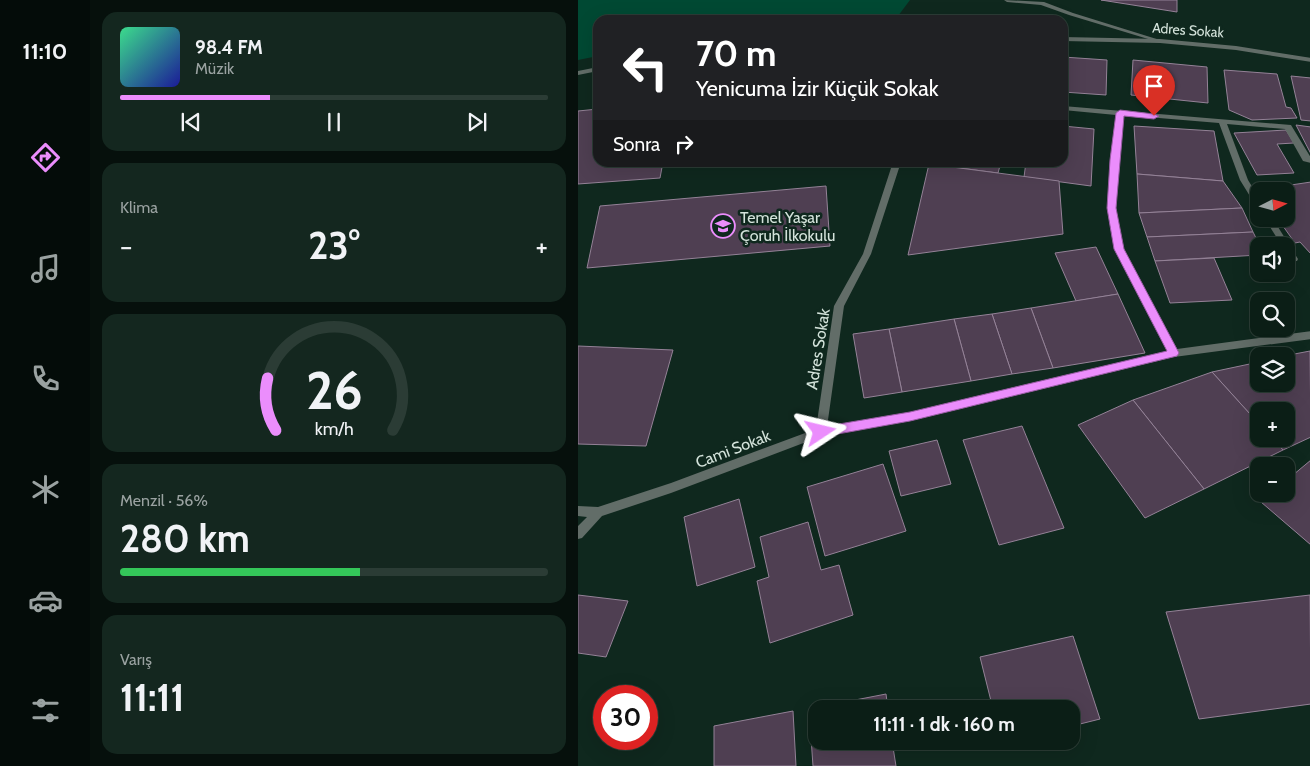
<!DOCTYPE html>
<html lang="tr">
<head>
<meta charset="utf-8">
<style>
	:root { --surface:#0b1e16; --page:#14271f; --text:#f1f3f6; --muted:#9aa2a1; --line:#2b3c35; --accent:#eb8dfc }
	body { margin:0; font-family:Cabin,sans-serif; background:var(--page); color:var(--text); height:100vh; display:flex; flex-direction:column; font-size:19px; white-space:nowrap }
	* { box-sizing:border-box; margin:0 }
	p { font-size:16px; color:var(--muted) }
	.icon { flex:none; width:28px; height:28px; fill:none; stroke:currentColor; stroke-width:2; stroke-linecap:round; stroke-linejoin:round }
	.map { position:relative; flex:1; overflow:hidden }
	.side { display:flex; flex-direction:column; gap:12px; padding:12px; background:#06100c; width:488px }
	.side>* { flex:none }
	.top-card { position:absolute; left:15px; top:15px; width:475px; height:152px; border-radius:15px; box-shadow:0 5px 20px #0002,0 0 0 1px var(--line); background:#202124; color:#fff; overflow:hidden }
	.needle { width:32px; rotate:84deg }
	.controls { position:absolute; left:672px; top:182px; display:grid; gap:10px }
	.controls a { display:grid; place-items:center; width:45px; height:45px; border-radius:10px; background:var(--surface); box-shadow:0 5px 20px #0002,0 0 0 1px var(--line); font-size:25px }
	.speed { position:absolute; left:15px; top:685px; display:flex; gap:10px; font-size:25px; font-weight:700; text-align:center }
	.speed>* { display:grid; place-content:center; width:65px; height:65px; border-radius:50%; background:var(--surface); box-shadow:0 5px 20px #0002,0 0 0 1px var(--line); line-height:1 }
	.speed .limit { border:8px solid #d22; background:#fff; color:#111 }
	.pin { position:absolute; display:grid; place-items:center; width:42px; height:42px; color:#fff; margin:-51px -21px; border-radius:50% 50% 50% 0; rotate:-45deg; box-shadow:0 0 5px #0007 }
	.pin .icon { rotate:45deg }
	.me { position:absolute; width:55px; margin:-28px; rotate:80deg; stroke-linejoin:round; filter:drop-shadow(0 0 4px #0008) }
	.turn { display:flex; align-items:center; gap:18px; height:105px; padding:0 20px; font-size:22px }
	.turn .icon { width:65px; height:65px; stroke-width:2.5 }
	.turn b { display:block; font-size:35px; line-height:42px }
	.then { display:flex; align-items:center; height:48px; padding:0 20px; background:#0003; gap:10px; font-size:19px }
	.big { font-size:38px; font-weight:800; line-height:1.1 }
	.side .card { flex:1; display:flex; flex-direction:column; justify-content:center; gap:8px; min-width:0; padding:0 18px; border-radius:15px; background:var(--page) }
	.side .dial { align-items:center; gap:0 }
	.dial svg { height:130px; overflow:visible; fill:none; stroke:var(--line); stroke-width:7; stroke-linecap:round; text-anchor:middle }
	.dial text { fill:var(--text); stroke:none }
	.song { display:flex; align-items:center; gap:15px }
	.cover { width:60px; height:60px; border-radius:8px; background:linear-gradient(135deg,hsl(150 70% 55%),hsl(240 70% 35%)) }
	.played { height:5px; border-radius:2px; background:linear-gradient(90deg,var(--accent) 35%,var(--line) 35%) }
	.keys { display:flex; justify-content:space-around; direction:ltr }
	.heat { display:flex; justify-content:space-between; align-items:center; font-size:28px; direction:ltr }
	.charge { height:8px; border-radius:4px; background:linear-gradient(90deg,#34c759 56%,var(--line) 0) }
	.trip { position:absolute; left:230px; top:700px; width:272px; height:50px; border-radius:15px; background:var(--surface); box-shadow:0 5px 20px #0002,0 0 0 1px var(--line); font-weight:800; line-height:50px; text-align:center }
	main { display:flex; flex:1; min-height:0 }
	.menu { display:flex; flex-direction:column; width:90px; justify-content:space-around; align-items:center; background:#040c09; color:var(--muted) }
	.menu .icon { width:35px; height:35px }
	.menu .active { color:var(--accent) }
	.menu b { font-size:22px; color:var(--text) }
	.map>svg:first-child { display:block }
</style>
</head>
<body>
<main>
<nav class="menu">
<b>11:10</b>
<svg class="icon active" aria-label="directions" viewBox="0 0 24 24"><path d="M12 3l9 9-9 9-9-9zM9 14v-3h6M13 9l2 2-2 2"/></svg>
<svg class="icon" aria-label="music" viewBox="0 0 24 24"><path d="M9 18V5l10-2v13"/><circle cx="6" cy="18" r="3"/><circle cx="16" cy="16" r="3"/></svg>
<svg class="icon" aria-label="phone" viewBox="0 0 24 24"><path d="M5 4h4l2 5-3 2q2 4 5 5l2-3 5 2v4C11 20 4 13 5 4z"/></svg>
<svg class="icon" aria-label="climate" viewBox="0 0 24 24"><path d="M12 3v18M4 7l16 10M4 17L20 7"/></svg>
<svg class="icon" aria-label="car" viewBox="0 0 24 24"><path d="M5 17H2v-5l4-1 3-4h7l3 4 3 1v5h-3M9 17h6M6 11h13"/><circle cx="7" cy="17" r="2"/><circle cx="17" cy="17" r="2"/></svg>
<svg class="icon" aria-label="filters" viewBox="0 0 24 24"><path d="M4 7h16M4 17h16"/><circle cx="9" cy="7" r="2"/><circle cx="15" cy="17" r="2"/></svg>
</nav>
<section class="side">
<div class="card">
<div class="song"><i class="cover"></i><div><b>98.4 FM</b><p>Müzik</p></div></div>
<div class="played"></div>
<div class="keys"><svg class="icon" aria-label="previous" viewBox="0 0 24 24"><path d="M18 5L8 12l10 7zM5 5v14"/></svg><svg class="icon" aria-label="pause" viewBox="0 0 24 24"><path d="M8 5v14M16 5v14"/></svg><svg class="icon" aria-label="next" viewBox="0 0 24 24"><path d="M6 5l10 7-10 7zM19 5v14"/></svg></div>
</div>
<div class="card"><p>Klima</p>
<div class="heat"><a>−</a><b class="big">23°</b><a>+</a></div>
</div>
<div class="card dial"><svg viewBox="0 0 100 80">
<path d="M14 69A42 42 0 1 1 86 69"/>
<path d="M14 69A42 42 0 0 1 9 37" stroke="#eb8dfc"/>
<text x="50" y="56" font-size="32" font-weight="700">26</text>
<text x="50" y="72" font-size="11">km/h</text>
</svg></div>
<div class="card"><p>Menzil · 56%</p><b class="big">280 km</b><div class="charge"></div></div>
<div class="card"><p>Varış</p><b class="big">11:11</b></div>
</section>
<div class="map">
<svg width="733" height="766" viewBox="0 0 733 766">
	<rect width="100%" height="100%" fill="#0f281e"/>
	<!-- green -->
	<polygon fill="#004933" points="0,0 332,0 317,20 20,20 20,56 0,60"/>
	<!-- building -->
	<g fill="#4f3f52" stroke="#948297">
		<polygon points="523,0 599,0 599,12"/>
		<polygon points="485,57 529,60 528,95 485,92"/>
		<polygon points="555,60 629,67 630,103 553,95"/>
		<polygon points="646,70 699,74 708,107 713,108 719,118 674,120 651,110"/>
		<polygon points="713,76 733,78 733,121 723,120"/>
		<polygon points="20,109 20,162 85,162 82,178 0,184 0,111"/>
		<polygon points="718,125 733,127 733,154"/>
		<polygon points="485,126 516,129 513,186 446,177 448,162 485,162"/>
		<polygon points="556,126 636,131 645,181 559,174"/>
		<polygon points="708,130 716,143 699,144 716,173 679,175 656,133"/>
		<polygon points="351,162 423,162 420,173 351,164"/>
		<polygon points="351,164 481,181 485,234 330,255"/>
		<polygon points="559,174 645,181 664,208 561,213"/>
		<polygon points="733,182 733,254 722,242 717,243 700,219 709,219 709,191 687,191 686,189"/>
		<polygon points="248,186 252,246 9,268 22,206"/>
		<polygon points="664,208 675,232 569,237 561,213"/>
		<polygon points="675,232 682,246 681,255 577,261 569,237"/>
		<polygon points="518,247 540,294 498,301 477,253"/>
		<polygon points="636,258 654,300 592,303 577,261"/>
		<polygon points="540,294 567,353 475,368 453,308"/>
		<polygon points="453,308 475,368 434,374 414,314"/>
		<polygon points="414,314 434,374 393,381 376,319"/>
		<polygon points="376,319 393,381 324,392 311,329"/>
		<polygon points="311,329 324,392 286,398 275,334"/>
		<polygon points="0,346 95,350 68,446 0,444"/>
		<polygon points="732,351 733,437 705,450 695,439 709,439 709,411 681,411 681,424 634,372 681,362 681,384 709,384 709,356 706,356"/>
		<polygon points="634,372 681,424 681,439 695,439 705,450 626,489 555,400"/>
		<polygon points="555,400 626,489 567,518 500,425"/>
		<polygon points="444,426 486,528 421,545 385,440"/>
		<polygon points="359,440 373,484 323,496 311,451"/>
		<polygon points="733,460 733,545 683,502 692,494 709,494 709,480"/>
		<polygon points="305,464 328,531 247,556 229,487"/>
		<polygon points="161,499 177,567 119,586 106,517"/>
		<polygon points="230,522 243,570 261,565 275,615 192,643 179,581 191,577 182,537"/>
		<polygon points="0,595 50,601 28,657 0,653"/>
		<polygon points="732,595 733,704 621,719 588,612"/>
		<polygon points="495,636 522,719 494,726 494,709 415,709 402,657"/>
		<polygon points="308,694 310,709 239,709 239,741 314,741 318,766 235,766 231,709"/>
		<polygon points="215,711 218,766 136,766 136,726"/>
	</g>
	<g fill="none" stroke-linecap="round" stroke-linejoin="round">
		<!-- service -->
		<polygon fill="#626d68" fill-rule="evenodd" points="426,0 466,2 495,13 585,41 580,42 491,15 463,5 429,2"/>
		<!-- minor -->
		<g fill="#626d68" fill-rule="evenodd">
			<polygon points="485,37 582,39 658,46 733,58 733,62 658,50 582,43 485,41"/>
			<polygon points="20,67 20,71 0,75 0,71"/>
			<polygon points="485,106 713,125 733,158 733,163 725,161 707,129 649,124 670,180 681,198 681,207 678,206 662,180 641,123 545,115 540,160 538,208 545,249 599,349 733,331 733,339 596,357 332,421 244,436 93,493 24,516 4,538 0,539 0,526 9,517 0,516 0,506 20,507 93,483 238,429 256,306 285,254 315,162 323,162 293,254 266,306 249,427 332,413 590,351 537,249 530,208 532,160 538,115 485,110"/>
			<polygon points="687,219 695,219 720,259 719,261 713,261 709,255 709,246 704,246"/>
		</g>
	</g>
	<!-- route -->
	<polygon fill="#eb8dfc" stroke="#995ca4" points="542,110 576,114 581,116 576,119 546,116 538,208 546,249 601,353 599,356 332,421 243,437 239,436 237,432 239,428 243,427 332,412 589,351 536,249 529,208 532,160 538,113"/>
	<!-- icons -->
	<defs>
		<g id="school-ring" transform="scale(1.25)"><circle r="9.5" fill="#0f281e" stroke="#eb8dfc" stroke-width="1.5"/><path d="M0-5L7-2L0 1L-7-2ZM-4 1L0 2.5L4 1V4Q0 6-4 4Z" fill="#eb8dfc"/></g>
	</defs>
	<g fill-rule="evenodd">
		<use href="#school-ring" x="145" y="226"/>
	</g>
	<g text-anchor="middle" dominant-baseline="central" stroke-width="5" stroke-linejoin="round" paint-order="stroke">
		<!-- far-street labels -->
		<g font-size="14" fill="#d4e3db" stroke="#0f281e">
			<text transform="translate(610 30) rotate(4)">Adres Sokak</text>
		</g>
		<!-- poi labels -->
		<g font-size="16" fill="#d4e3db" stroke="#0f281e" text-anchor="start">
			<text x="162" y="217">Temel Yaşar<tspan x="162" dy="18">Çoruh İlkokulu</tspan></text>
		</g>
		<!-- street labels -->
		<g font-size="16" fill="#d4e3db" stroke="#0f281e">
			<text transform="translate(240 349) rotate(-81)">Adres Sokak</text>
			<text transform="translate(155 449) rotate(-21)">Cami Sokak</text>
		</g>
	</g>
</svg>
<div class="controls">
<a><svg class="needle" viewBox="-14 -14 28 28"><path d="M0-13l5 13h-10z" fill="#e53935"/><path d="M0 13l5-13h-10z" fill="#9aa2a1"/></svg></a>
<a><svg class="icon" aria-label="sound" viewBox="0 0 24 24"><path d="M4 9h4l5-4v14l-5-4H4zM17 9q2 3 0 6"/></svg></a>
<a><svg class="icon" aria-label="search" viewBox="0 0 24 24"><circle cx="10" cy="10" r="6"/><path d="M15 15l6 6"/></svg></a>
<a><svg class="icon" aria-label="layers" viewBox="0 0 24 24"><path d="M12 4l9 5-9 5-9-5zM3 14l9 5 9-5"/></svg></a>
<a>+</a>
<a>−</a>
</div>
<div class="speed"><div class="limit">30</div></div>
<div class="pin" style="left:576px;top:116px;background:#d93025"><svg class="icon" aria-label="arrive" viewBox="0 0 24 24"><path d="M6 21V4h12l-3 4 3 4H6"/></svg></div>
<svg class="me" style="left:243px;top:432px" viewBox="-20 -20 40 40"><path d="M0-17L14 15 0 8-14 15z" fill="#eb8dfc" stroke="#fff" stroke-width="4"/></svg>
<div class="trip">11:11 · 1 dk · 160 m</div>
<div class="top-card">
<div class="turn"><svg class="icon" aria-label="left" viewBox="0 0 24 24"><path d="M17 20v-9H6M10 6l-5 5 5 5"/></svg><div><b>70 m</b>Yenicuma İzir Küçük Sokak</div></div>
<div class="then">Sonra<svg class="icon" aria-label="right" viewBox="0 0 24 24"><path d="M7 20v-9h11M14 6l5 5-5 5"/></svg></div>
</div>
</div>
</main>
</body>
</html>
